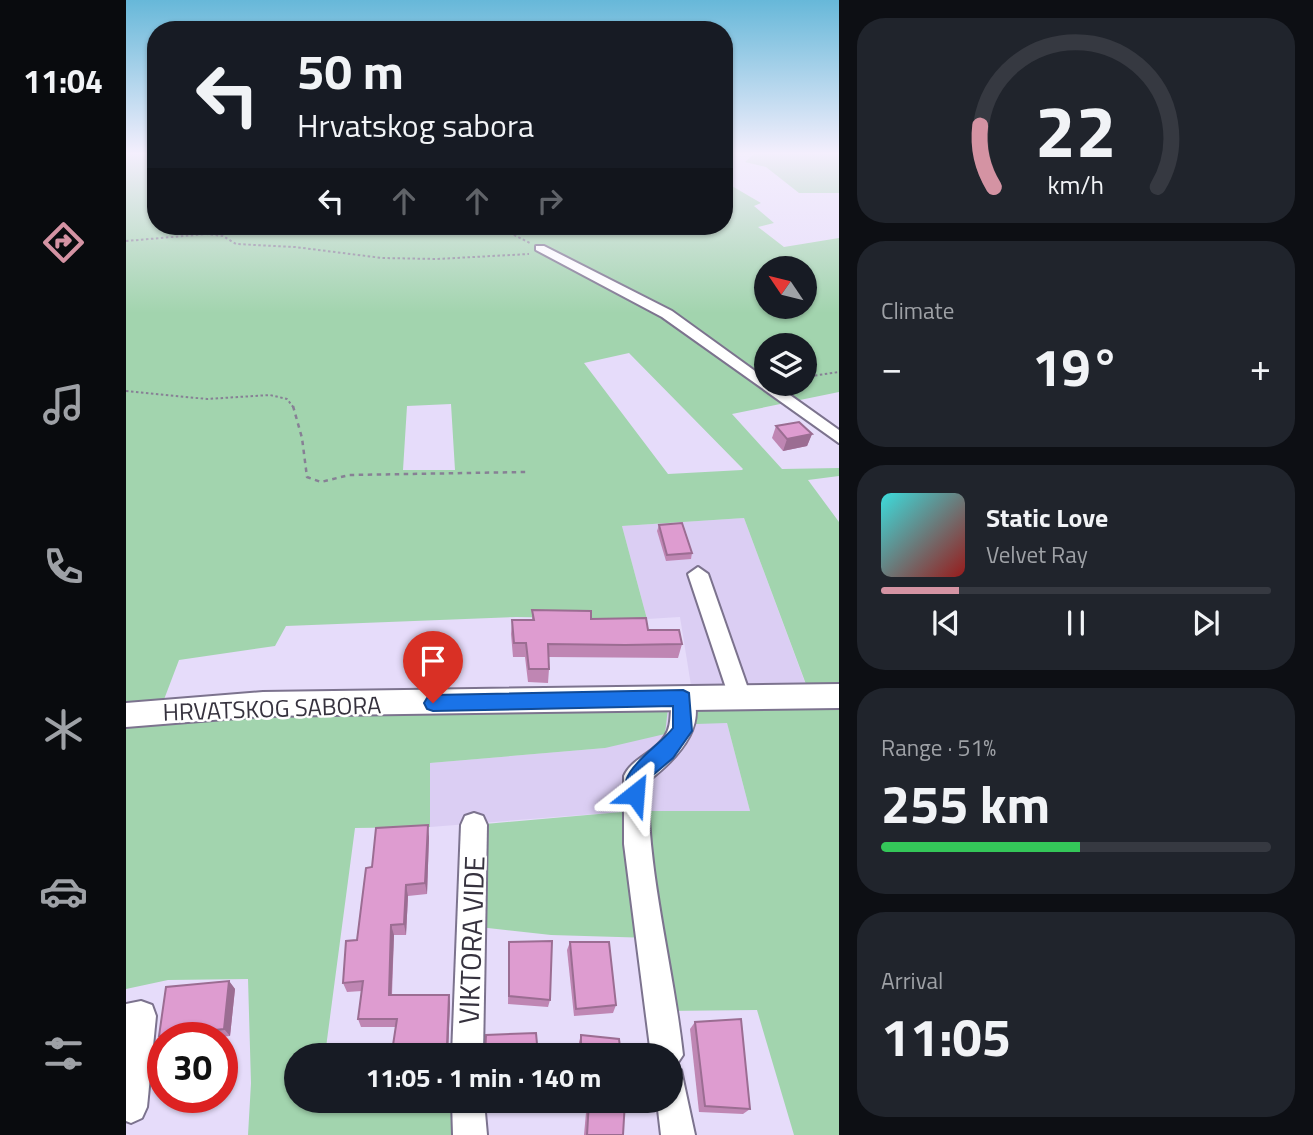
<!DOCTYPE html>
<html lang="en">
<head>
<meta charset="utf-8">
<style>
	:root { --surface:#171b24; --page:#20242c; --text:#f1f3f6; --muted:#9ea1a6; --line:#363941; --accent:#d493a3 }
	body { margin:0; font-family:"Titillium Web",sans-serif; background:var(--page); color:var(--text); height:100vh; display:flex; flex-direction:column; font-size:26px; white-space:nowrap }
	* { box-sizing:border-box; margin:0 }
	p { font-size:23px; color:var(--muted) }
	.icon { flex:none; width:38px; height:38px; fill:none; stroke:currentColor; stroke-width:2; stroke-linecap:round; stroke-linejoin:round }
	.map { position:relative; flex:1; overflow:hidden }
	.drawer { display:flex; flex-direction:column; gap:18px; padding:18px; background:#0d0f14; width:474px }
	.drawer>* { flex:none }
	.top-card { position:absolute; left:21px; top:21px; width:586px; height:214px; border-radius:28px; box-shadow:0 2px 5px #0004; background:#171b24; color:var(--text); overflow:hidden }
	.needle { width:46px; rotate:305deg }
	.buttons { position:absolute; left:628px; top:256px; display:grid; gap:14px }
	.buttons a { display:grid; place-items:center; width:63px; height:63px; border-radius:50%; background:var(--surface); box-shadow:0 2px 5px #0004; font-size:35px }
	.speed { position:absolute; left:21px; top:1022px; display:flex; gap:14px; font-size:35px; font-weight:700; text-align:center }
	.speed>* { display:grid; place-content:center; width:91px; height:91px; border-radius:50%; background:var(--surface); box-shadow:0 2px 5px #0004; line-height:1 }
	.speed .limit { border:10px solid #d22; background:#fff; color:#111 }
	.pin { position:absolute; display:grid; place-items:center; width:60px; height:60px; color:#fff; margin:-72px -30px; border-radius:50% 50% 50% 0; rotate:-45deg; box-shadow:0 0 7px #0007 }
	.pin .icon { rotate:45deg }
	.me { position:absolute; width:77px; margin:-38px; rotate:28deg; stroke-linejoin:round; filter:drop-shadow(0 0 5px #0008) }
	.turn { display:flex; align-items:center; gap:24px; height:147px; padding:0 35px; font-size:32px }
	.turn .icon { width:91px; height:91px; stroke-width:2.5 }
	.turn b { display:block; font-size:49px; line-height:60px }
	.lanes { display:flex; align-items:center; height:66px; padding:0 35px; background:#0003; justify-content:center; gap:35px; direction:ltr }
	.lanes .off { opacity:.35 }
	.big { font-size:52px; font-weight:700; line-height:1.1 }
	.drawer .widget { flex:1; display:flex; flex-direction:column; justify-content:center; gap:10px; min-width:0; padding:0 24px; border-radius:28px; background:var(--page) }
	.drawer .dial { align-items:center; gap:0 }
	.dial svg { height:182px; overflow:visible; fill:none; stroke:var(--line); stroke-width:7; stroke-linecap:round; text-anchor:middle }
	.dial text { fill:var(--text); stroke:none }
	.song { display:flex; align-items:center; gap:21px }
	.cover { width:84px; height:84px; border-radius:10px; background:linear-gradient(135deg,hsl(180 70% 55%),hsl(0 70% 35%)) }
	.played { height:7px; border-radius:4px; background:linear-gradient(90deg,var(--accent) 20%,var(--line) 20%) }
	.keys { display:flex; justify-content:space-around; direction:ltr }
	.heat { display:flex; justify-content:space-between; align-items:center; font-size:38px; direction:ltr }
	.charge { height:10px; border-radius:5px; background:linear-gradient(90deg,#34c759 51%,var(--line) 0) }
	.trip { position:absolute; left:158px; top:1043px; width:399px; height:70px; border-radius:35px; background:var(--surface); box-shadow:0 2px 5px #0004; font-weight:700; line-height:70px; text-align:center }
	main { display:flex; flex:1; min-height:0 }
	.tab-bar { display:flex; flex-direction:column; width:126px; justify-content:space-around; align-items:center; background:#090b0e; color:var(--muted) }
	.tab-bar .icon { width:49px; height:49px }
	.tab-bar .active { color:var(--accent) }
	.tab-bar b { font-size:32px; color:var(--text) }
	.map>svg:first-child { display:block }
</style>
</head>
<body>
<main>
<nav class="tab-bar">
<b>11:04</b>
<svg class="icon active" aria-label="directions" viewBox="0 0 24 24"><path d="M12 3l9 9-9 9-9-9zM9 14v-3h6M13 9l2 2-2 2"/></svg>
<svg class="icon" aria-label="music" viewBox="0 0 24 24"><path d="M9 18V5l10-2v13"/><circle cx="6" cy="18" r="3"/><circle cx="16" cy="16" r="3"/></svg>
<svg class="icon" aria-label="phone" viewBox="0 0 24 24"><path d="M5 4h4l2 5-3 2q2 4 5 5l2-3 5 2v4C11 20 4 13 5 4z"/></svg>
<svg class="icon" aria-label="climate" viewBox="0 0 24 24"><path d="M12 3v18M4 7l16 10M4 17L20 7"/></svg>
<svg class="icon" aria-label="car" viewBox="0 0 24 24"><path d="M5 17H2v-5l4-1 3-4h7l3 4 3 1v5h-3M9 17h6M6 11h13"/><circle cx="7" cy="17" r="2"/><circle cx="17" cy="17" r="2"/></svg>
<svg class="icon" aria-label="filters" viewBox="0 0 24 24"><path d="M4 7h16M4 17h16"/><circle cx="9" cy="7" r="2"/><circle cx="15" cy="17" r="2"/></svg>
</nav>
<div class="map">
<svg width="713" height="1135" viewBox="0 0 713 1135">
	<rect width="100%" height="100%" fill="#e6dcfa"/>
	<!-- built -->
	<polygon fill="#dbcef3" points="618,518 684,696 601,723 624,811 507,811 304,827 304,763 479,748 543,699 567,698 554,617 521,619 496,526"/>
	<!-- green -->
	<g fill="#a2d4ae" fill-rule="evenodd">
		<path d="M0,154H30V226H598L599,182L635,203L628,206L648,223L632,227L658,247L713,238V392L606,414L656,469L713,468V476L682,480L713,522V1135H668L631,1010L538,1011L526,938L425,935L344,926L348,825L507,811H624L601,723L570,724L567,698L684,695L618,518L496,526L521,619L390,617L160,626L149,646L53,660L34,710L543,699L539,734L479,748L304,763V827L229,828L199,1055H170V1101H342L344,1135H122L125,1083L122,979L42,980L0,989ZM640,268H679V306H640ZM640,345H679V383H640ZM503,353L617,469L616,470L542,474L458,363ZM325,404L329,470H277L281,406Z"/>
		<polygon points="628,154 713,154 713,193 673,193 640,167 619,162"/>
	</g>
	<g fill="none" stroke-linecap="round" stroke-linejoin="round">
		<!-- minor casing -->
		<g stroke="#7c738e" stroke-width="4">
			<g id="minor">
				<polygon points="410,246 418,246 546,311 640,379 640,383 647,383 713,430 713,443 536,317 410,250"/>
				<polygon points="572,567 582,574 625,697 622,704 614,706 606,704 603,697 562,574"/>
				<path d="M557,689L565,691C583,728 548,761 522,781C521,874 547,963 557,1055L549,1067L555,1070L569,1135H535L531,1101H544V1055H525L498,844V776C506,758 529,753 539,736C548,723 542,705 549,691Z"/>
				<polygon points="348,813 357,816 361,825 357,1055 326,1055 335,825 339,816"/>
				<polygon points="15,1001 26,1005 30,1016 21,1107 16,1118 5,1123 0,1121 0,1004"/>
				<polygon points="326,1101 358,1101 361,1135 327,1135"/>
			</g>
		</g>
		<!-- major casing -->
		<g stroke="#7c738e" stroke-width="4">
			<polygon id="major" points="713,684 713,708 137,716 0,727 0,703 137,692"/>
		</g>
		<!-- path-far1 -->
		<g stroke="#878095" stroke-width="2" stroke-dasharray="2.5 2.5" stroke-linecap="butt">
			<polyline points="370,226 404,243"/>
			<polyline points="0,241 81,234 97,236 110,244 169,247 256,258 311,259 403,254"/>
			<polyline points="679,377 713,372"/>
			<polyline points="0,391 81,399 144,395 161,399 168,408"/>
		</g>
		<!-- path -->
		<polyline stroke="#878095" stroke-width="2.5" stroke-dasharray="4.5 4.5" stroke-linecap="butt" points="167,406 176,438 181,477 195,482 223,475 400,472"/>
		<!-- minor -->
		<use href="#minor" fill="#fff" fill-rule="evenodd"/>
		<!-- major -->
		<use href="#major" fill="#fff" fill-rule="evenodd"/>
	</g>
	<!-- wall -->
	<g fill="#bf86b3">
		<polygon points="650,426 686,434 681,446 657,451 646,438"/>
		<polygon points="533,525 566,553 565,559 540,561 531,531"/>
		<polygon points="406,610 465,619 522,630 556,644 552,658 423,657 423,669 422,683 402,682 399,657 387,657 385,634 386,620 406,620"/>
		<polygon points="303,837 301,894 282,896 280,935 268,935 266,995 323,995 324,1003 322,1053 270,1053 267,1045 270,1027 235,1027 232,1019 236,991 221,992 217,983 231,940"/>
		<polygon points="383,942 424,1000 422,1007 382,1004"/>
		<polygon points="444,942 490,1005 487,1013 448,1016 441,950"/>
		<polygon points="103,981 109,989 104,1036 87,1038 37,1038 37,1039 33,1036"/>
		<polygon points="569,1022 624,1109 617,1114 573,1112 564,1029"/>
		<polygon points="455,1035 495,1055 453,1055 453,1042"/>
		<polygon points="358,1101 404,1101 402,1106 361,1107"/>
		<polygon points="461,1101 499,1101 497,1135 458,1135"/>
	</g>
	<!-- shaded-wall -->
	<g fill="#9b6d92">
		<polygon points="686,434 681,446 657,451 661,439"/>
		<polygon points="302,825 303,837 301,894 299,883"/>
		<polygon points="280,885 282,896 280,935 278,924"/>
		<polygon points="265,925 268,935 265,1004 263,995"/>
		<polygon points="103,981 109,989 104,1036 98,1029"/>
		<polygon points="323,995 324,1003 322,1053 321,1046"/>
	</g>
	<!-- building -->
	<g fill="#de9cd0" stroke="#9b6d92" stroke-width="2">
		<polygon points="673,422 686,434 661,439 650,426"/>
		<polygon points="556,523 566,553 541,555 533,525"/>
		<polygon points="406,610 465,611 465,619 520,618 522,630 553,630 556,644 499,645 422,644 423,669 403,669 400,643 388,643 386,620 408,620"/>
		<polygon points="302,825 299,883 280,885 278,924 265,925 263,995 323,995 321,1046 267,1045 271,1019 232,1019 237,981 217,983 220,941 231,940 240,868 246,867 250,828"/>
		<polygon points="426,941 424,1000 383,996 383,942"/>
		<polygon points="444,942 483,942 490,1005 450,1009"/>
		<polygon points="103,981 98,1029 33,1036 40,987"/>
		<polygon points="615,1019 624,1109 579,1106 569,1022"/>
		<polygon points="410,1033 412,1055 359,1055 360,1035"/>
		<polygon points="455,1035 493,1039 495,1055 455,1055"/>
		<polygon points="463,1101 499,1101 497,1135 461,1135"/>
	</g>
	<!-- sky -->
	<linearGradient id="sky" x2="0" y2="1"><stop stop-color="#67b8d9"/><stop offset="0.49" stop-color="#f4effd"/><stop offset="1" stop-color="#f4effd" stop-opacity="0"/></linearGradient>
	<rect width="713" height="313" fill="url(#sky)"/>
	<!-- route -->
	<path fill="#1a73e8" stroke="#114b97" stroke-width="2" d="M557,690L563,693L566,731L547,758L520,781L516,800L509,803L501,800C488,771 530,750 547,728V706L307,711L301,709L298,703L301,698L307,695Z"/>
	<g text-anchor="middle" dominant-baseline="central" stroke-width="5" stroke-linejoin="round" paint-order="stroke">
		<!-- street labels -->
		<g font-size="24" fill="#36323e" stroke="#fff">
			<text transform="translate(146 708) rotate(-2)">HRVATSKOG SABORA</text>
		</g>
		<!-- near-street labels -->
		<g font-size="28" fill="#36323e" stroke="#fff">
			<text transform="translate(345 940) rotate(-88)">VIKTORA VIDE</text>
		</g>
	</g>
</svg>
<div class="buttons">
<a><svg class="needle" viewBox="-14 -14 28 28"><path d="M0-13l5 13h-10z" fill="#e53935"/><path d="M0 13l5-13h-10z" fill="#9ea1a6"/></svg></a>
<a><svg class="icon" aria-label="layers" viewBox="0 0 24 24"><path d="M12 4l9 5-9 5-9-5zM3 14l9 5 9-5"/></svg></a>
</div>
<div class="speed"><div class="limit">30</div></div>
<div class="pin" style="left:307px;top:703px;background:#d93025"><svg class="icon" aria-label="arrive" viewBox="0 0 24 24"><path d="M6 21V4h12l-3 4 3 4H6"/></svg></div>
<svg class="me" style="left:509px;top:794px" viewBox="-20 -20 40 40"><path d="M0-17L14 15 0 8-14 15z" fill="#1a73e8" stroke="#fff" stroke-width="4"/></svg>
<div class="trip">11:05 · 1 min · 140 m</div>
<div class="top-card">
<div class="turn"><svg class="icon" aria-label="left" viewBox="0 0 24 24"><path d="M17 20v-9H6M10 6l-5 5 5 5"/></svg><div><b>50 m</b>Hrvatskog sabora</div></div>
<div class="lanes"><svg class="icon" aria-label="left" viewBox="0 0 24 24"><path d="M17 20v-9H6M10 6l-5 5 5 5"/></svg><svg class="icon off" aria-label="ahead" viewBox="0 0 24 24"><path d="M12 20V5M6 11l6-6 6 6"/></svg><svg class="icon off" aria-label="ahead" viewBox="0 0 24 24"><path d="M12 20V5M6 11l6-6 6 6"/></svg><svg class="icon off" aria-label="right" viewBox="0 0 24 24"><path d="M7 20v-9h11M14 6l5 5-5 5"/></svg></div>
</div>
</div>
<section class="drawer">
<div class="widget dial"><svg viewBox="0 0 100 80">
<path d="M14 69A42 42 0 1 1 86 69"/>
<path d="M14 69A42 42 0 0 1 8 42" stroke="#d493a3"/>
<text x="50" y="56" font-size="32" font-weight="700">22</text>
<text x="50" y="72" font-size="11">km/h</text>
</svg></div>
<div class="widget"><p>Climate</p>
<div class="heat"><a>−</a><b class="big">19°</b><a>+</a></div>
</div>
<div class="widget">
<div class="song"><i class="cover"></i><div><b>Static Love</b><p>Velvet Ray</p></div></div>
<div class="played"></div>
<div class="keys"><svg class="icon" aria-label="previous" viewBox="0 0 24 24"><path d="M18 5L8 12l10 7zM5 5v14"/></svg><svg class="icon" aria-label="pause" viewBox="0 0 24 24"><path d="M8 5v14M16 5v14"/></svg><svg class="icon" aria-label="next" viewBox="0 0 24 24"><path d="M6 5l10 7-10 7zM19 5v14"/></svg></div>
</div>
<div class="widget"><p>Range · 51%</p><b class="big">255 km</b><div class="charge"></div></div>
<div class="widget"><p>Arrival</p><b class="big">11:05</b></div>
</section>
</main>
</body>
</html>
